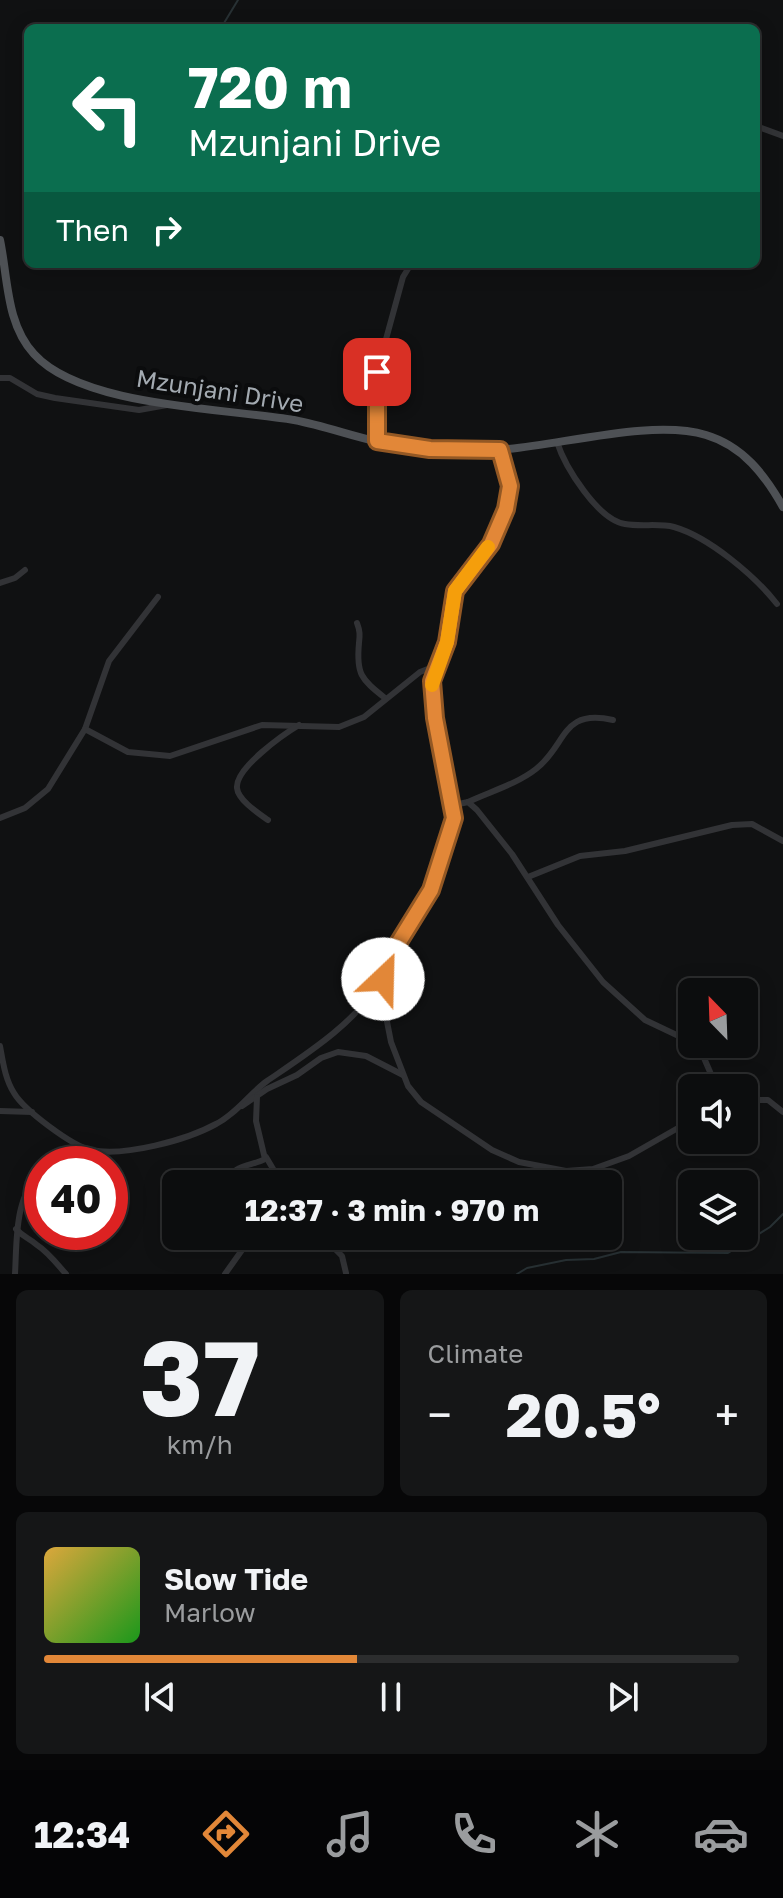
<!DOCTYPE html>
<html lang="en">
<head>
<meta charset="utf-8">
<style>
	:root { --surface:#0c0d0e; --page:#151617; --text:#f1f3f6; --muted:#9a9c9e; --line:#2c2d2e; --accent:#e28738 }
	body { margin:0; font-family:"Golos Text",sans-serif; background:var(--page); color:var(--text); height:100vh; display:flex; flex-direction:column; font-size:30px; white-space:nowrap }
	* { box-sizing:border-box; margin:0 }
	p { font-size:26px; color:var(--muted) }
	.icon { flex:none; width:44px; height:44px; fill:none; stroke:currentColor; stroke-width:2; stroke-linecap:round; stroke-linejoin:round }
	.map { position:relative; height:1274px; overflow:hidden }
	.sheet { display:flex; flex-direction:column; gap:16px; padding:16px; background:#070708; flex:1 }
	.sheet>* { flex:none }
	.hud { position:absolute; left:24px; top:24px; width:736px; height:244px; border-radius:12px; box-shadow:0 4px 20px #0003,0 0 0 2px var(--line); background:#0b6e4f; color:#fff; overflow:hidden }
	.needle { width:52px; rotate:337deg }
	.fabs { position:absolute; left:678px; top:978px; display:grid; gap:16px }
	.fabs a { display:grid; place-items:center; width:80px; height:80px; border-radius:12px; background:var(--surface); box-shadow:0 4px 20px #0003,0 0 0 2px var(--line); font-size:40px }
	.speed { position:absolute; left:24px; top:1146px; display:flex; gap:16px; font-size:40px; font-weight:700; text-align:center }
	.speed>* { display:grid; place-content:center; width:104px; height:104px; border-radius:50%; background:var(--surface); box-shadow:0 4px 20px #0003,0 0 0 2px var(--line); line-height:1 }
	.speed .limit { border:12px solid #d22; background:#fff; color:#111 }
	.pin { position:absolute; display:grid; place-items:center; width:68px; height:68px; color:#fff; margin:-34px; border-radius:16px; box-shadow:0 4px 12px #0006 }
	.me { position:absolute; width:88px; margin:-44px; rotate:24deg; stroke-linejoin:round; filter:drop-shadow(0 0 6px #0008) }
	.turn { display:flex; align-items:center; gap:28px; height:168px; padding:0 32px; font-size:36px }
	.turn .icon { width:104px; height:104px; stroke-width:2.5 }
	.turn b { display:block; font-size:56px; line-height:68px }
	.then { display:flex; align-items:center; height:76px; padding:0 32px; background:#0003; gap:16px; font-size:30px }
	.big { font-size:60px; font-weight:700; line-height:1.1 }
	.sheet .card { flex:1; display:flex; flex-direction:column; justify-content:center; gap:12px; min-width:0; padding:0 28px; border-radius:12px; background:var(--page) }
	.sheet .dial { align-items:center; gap:0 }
	.dial b { font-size:104px; line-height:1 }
	.song { display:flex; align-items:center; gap:24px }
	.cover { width:96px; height:96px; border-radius:12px; background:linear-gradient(135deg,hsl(40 70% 55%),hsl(120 70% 35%)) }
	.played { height:8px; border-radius:4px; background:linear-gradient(90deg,var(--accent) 45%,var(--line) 45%) }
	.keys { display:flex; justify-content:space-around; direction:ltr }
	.heat { display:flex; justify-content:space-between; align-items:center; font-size:44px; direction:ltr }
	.sheet .tiles { flex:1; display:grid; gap:16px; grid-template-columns:1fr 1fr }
	.card:last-child { grid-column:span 2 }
	.trip { position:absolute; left:162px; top:1170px; width:460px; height:80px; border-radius:12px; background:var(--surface); box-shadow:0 4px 20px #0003,0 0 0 2px var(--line); font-weight:700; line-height:80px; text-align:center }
	.tab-bar { display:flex; height:128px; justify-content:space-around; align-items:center; background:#050506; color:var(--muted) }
	.tab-bar .icon { width:56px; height:56px }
	.tab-bar .selected { color:var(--accent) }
	.tab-bar b { font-size:36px; color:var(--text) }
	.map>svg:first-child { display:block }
</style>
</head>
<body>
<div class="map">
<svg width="783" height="1274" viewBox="0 0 783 1274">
	<rect width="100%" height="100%" fill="#101112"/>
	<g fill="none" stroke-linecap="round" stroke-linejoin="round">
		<!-- stream -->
		<g stroke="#283134" stroke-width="2">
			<polyline points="221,28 238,0"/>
			<polyline points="517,1274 527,1268 566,1260 594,1259 621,1252 728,1253 770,1227 783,1214"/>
		</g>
		<!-- minor -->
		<g stroke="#323336" stroke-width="6">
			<polyline points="756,126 783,136"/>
			<polyline points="0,378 10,378 37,394 55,398 139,410 167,405"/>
			<polyline points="377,441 377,372 403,277 411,264"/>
			<path d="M557,442C565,467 598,520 625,524C641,527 659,523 674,527C709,537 755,576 777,604"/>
			<polyline points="500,450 510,486 506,509 491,544 455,591 452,601 447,642 432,681 435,718 454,818 431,890 383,972 383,1001 391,1042 408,1086 421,1102 492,1150 519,1162 566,1171 593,1169 629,1156 692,1120"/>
			<polyline points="0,583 15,578 25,570"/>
			<path d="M357,623C360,631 360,635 359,643C356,674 361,679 385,698"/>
			<polyline points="85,729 109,661 158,597"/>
			<polyline points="451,802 459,804 468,802 477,810 512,854 558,925 603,982 645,1020 685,1039 704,1058 717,1088"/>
			<path d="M468,802C489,792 517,784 536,769C567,745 561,708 613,720"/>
			<polyline points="0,818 25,808 48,789 85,729 128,752 170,756 262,725 339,727 364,717 420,672 438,665"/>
			<path d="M268,820C258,813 238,800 237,788C235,768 284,734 299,725"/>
			<polyline points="528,877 580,856 625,851 732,825 752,824 783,841"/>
			<path d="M0,1046C3,1062 5,1079 14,1093C24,1110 72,1146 91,1150C124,1157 187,1140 216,1124C236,1114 249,1094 267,1081C308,1053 354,1024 381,981"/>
			<polyline points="744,1100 768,1100 783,1112"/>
			<polyline points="242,1106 267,1089 297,1075 321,1058 338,1052 366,1056 403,1075"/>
			<polyline points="0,1111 32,1112"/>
			<polyline points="266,1157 282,1184"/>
			<polyline points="51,1164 77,1146"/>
			<path d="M228,1184C232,1163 251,1167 265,1159L256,1121L257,1097"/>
			<path d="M16,1229C23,1237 29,1238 37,1245C48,1252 57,1264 66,1274"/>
			<polyline points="322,1236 342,1256 346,1273"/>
			<path d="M15,1274C17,1240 14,1196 42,1171"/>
			<polyline points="225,1274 252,1236"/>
		</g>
		<!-- major -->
		<path stroke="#4e5155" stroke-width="8" d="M0,240C8,278 6,324 34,354C82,407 224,408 294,420C331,427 367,442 405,447C435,452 466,451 496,450C555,447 651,418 706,435C743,446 765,475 783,507"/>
	</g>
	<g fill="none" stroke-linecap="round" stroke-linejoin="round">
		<!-- route casing -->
		<g stroke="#935824" stroke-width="20">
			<polyline id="route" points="377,372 377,441 430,449 500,450 510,486 506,509 491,544 455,591 447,642 432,681 435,718 454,818 431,890 389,958 383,979"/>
		</g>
		<!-- route -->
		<use href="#route" stroke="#e28738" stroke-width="14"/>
		<!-- slow -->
		<polyline stroke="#f59e0b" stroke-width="14" points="432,685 447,642 455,591 488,547"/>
	</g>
	<g text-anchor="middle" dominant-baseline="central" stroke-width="8" stroke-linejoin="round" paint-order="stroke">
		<!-- street labels -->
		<g font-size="24" fill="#a3aab1" stroke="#0b0c0d">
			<text transform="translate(220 390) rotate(9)">Mzunjani Drive</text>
		</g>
	</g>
</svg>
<div class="fabs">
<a><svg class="needle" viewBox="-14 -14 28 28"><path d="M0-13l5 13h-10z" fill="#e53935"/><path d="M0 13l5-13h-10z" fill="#9a9c9e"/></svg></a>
<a><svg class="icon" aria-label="sound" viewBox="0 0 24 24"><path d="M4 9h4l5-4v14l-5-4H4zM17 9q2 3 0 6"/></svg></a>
<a><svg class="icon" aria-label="layers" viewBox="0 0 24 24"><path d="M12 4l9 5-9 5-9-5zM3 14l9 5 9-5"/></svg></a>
</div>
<div class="speed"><div class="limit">40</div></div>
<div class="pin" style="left:377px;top:372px;background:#d93025"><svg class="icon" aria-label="arrive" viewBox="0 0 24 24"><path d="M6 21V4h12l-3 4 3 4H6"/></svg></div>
<svg class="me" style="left:383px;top:979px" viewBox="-20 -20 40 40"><circle r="19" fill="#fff"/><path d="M0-13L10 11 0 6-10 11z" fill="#e28738"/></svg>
<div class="trip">12:37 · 3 min · 970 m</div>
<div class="hud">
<div class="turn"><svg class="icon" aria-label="left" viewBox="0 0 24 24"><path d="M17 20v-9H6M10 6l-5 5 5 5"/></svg><div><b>720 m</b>Mzunjani Drive</div></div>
<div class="then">Then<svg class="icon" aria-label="right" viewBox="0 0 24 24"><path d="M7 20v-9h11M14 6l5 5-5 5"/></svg></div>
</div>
</div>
<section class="sheet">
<div class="tiles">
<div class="card dial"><b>37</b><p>km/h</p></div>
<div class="card"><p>Climate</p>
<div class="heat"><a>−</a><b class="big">20.5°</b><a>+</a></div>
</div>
<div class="card">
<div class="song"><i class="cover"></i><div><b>Slow Tide</b><p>Marlow</p></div></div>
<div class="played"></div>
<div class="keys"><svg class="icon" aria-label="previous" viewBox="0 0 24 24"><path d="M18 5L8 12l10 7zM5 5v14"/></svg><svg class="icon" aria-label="pause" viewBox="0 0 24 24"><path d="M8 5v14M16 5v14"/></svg><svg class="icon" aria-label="next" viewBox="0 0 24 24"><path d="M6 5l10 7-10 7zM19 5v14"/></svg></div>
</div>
</div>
</section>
<nav class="tab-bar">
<b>12:34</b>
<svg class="icon selected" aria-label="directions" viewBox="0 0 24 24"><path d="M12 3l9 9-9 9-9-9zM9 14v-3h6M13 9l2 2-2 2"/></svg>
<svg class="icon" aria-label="music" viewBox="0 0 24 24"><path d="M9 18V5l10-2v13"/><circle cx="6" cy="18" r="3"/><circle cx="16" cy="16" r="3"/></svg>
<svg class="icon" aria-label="phone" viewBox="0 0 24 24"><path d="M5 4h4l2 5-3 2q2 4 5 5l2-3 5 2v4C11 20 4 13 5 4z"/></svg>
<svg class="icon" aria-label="climate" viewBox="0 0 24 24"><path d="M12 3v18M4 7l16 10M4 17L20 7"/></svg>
<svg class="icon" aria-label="car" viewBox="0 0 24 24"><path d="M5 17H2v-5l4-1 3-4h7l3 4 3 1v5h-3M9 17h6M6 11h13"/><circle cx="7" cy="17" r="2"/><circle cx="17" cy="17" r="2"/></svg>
</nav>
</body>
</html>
